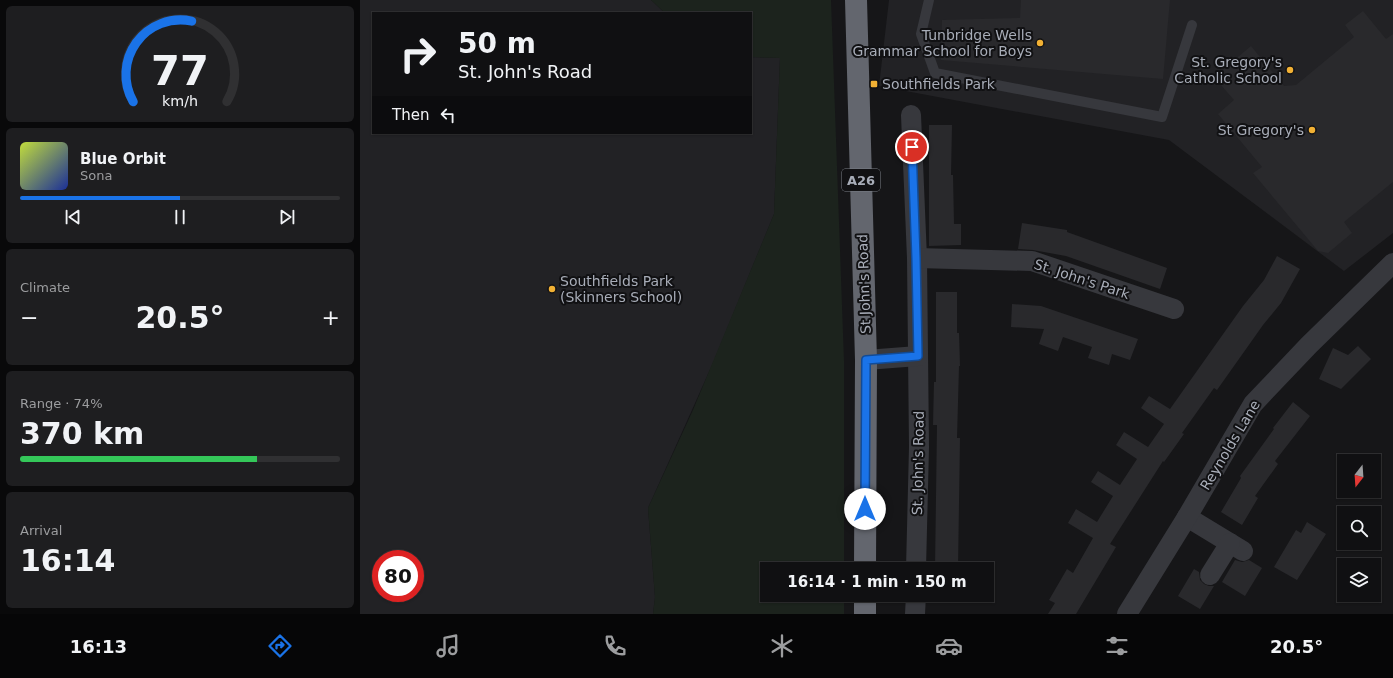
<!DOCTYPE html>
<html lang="en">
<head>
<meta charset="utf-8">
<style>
	:root { --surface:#101012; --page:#1e1e20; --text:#f1f3f6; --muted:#9c9d9f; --line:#303032; --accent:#1a73e8 }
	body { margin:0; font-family:"DejaVu Sans",sans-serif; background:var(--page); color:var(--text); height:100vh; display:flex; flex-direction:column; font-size:15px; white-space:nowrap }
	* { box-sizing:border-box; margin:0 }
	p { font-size:13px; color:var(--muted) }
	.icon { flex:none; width:22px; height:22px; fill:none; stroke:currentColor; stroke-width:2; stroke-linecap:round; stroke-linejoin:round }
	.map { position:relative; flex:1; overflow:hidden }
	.drawer { display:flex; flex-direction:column; gap:6px; padding:6px; background:#09090a; width:360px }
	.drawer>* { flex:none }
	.guide { position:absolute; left:12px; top:12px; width:380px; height:122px; border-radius:0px; box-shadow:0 1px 3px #0004,0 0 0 1px var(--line); background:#101012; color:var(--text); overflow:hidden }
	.needle { width:26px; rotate:197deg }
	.fabs { position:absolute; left:977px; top:454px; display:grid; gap:8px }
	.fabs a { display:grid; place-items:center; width:44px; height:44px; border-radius:0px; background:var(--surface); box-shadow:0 1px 3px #0004,0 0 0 1px var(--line); font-size:20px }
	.speed { position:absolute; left:12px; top:550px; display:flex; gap:8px; font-size:20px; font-weight:700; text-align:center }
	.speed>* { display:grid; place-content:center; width:52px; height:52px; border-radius:50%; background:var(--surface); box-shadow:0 1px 3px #0004,0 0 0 1px var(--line); line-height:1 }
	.speed .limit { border:6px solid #d22; background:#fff; color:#111 }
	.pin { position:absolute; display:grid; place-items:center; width:34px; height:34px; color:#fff; margin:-17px; border:2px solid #fff; border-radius:50%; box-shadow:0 1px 4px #0007 }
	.me { position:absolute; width:44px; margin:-22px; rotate:0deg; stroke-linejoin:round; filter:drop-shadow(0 0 3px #0008) }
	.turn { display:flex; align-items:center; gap:14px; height:84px; padding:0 20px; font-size:18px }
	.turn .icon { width:52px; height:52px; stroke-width:2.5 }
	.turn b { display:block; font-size:28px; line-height:34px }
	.then { display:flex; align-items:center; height:38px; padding:0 20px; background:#0003; gap:8px; font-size:15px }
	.big { font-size:30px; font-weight:700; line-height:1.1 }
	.drawer .tile { flex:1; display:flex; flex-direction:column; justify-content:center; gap:6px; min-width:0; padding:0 14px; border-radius:6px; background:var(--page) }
	.drawer .dial { align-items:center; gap:0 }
	.dial svg { height:104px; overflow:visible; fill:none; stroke:var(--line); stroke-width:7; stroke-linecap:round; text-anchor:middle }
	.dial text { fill:var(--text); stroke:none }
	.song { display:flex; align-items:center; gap:12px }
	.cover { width:48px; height:48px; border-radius:6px; background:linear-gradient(135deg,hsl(70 70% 55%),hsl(230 70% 35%)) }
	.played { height:4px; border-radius:2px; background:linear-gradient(90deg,var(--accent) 50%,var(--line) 50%) }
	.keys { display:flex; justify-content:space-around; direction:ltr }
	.heat { display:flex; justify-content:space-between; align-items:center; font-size:22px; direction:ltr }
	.charge { height:6px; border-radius:3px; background:linear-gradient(90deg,#34c759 74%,var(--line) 0) }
	.trip { position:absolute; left:400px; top:562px; width:234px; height:40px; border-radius:0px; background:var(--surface); box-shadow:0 1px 3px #0004,0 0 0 1px var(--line); font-weight:700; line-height:40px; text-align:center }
	.dock { display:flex; height:64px; justify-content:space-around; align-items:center; background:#060607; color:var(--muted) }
	.dock .icon { width:28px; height:28px }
	.dock .current { color:var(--accent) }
	.dock b { font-size:18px; color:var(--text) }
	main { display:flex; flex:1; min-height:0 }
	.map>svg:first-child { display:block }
</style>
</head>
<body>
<main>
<section class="drawer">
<div class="tile dial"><svg viewBox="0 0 100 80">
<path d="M14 69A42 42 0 1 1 86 69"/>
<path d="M14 69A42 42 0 0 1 59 7" stroke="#1a73e8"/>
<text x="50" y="56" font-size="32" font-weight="700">77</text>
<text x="50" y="72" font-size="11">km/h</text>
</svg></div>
<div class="tile">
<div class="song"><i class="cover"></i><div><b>Blue Orbit</b><p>Sona</p></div></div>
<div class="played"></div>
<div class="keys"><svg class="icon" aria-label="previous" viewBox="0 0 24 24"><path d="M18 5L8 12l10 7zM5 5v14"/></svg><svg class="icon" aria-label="pause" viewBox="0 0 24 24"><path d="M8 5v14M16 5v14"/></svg><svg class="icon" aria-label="next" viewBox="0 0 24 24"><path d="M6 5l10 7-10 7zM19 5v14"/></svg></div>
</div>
<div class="tile"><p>Climate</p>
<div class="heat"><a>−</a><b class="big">20.5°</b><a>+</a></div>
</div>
<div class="tile"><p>Range · 74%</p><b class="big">370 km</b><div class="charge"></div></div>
<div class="tile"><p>Arrival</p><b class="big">16:14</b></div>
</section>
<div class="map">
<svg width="1033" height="614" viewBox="0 0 1033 614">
	<rect width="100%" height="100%" fill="#161618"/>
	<!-- built -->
	<g fill="#222225" fill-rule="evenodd">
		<path d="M0,0H291L305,13H13V133H391V57L420,58L414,214L353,363L288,508L295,597L293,614H0ZM21,559H55V593H21Z"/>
		<polygon points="529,0 1033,0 1033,233 984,271 809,140 519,86"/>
	</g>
	<!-- green -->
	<polygon fill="#1c231d" points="291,0 471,0 484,361 484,569 407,569 407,595 484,595 484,614 293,614 295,597 288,508 333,410 414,214 420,58 391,57 391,13 305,13"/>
	<!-- building -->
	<g fill="#29292c">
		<polygon points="661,0 810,0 803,79 581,60 582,20 660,18"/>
		<polygon points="1003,11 1026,39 1033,34 1033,182 984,222 992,233 968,253 958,251 893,173 902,167 858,114 874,100 854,77 891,46 924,86 936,85 994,37 985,25"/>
		<polygon points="569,125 592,125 591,175 593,175 594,224 601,224 601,245 569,246"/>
		<polygon points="662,223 707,230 707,232 807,268 800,289 706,256 673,250 658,249"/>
		<polygon points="917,256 940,269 921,303 903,325 857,390 854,388 822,433 824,434 804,462 803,461 750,544 756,547 716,614 688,614 695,603 689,600 707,569 713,573 733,538 708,523 716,509 737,522 753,496 731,482 738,471 760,485 777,459 756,445 764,432 788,447 804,424 781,408 789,396 810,409 883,306 904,280"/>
		<polygon points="576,292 597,292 597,333 599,333 600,366 599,366 597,438 600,438 598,569 575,569 577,425 573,425 574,382 576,382"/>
		<polygon points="652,304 681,306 778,339 770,360 752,354 749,365 728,358 732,347 703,337 698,351 679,344 684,329 651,327"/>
		<polygon points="998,346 1011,359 981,389 959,379 973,348 988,355"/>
		<polygon points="933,402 950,416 915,461 918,464 895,496 898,498 882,525 861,512 881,478 880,476 914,429 913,428"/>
		<polygon points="947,522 966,534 937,580 914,567 936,530 941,533"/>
		<polygon points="875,560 882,562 889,560 902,568 885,596 862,582"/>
		<polygon points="834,569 839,572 840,580 844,584 849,586 854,586 840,609 818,596"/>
	</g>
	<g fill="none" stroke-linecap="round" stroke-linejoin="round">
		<!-- lane -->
		<polyline stroke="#37383d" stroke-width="10" points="569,0 561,34 575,73 802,117 832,25"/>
		<!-- street -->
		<g stroke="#37383d" stroke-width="20">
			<polyline points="551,115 557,258 559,447 556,569"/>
			<polyline points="557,258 672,261 814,309"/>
			<polyline points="506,360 558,356"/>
			<polyline points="827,517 883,551"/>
			<polyline points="850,575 870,543"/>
			<polyline points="555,614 556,595"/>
			<polyline points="767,614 827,517 893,404 949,345 1033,263"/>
		</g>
		<!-- highway -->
		<g stroke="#63666e" stroke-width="22">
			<polyline points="496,0 506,360 505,569"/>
			<polyline points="505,595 505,614"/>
		</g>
	</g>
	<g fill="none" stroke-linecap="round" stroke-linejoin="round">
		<!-- route casing -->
		<g stroke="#114b97" stroke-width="10">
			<polyline id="route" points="505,509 506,360 558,356 556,258 552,147"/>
		</g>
		<!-- route -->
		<use href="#route" stroke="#1a73e8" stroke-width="7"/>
	</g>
	<!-- markers -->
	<g fill="#f2b134" stroke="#111113" stroke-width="1.5">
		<circle cx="680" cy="43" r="4"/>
		<circle cx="930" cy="70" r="4"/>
		<rect x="510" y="80" width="8" height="8" rx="2"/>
		<circle cx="952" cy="130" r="4"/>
		<circle cx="192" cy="289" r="4"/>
	</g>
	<g text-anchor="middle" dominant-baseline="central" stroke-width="4" stroke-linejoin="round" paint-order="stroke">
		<!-- shield labels -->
		<rect fill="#111113" stroke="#7b7e86" stroke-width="1" x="482" y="169" width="38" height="22" rx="3"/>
		<g font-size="13" font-weight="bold" fill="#a8adb8">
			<text x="501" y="180">A26</text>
		</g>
		<!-- poi labels -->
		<g font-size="14" fill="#a8adb8" stroke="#111113" text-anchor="end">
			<text x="672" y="35">Tunbridge Wells<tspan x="672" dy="16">Grammar School for Boys</tspan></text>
			<text x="922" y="62">St. Gregory's<tspan x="922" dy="16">Catholic School</tspan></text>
			<text x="522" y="84" text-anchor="start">Southfields Park</text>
			<text x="944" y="130">St Gregory's</text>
			<text x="200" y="281" text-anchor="start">Southfields Park<tspan x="200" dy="16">(Skinners School)</tspan></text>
		</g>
		<!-- street labels -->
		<g font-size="14" fill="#a8adb8" stroke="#111113">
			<text transform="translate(722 279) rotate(18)">St. John's Park</text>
			<text transform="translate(504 284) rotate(-92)">St John's Road</text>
			<text transform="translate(870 445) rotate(-59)">Reynolds Lane</text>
			<text transform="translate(558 463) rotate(-89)">St. John's Road</text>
		</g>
	</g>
</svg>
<div class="fabs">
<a><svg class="needle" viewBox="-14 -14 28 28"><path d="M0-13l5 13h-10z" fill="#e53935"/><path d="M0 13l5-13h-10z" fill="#9c9d9f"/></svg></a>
<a><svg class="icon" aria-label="search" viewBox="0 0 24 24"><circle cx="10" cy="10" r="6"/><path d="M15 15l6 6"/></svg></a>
<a><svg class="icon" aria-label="layers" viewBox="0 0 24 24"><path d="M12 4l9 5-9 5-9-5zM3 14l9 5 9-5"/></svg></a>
</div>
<div class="speed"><div class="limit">80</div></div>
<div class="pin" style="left:552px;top:147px;background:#d93025"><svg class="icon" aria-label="arrive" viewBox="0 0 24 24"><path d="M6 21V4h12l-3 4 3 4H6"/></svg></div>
<svg class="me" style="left:505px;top:509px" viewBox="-20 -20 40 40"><circle r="19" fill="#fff"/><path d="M0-13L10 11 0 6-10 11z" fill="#1a73e8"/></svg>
<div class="trip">16:14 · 1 min · 150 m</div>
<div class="guide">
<div class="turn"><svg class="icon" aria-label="right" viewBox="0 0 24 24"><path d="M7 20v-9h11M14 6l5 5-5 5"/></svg><div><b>50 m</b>St. John's Road</div></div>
<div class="then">Then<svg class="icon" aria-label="left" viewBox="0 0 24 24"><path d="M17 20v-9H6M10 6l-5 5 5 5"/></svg></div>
</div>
</div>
</main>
<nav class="dock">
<b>16:13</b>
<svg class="icon current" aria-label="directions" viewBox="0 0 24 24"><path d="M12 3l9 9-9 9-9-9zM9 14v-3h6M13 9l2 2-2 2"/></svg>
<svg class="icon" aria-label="music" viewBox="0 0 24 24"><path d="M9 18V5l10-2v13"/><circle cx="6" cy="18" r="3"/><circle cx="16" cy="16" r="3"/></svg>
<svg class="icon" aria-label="phone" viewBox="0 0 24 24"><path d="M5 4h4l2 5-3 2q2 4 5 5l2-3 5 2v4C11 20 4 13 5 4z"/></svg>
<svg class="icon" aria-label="climate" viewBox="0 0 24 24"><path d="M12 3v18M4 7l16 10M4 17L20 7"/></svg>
<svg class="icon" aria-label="car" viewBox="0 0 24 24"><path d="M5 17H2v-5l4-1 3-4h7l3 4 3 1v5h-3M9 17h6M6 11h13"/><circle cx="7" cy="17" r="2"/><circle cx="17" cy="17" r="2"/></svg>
<svg class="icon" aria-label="filters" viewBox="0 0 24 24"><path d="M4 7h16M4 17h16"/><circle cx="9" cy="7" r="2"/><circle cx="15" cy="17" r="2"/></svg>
<b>20.5°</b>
</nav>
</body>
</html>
